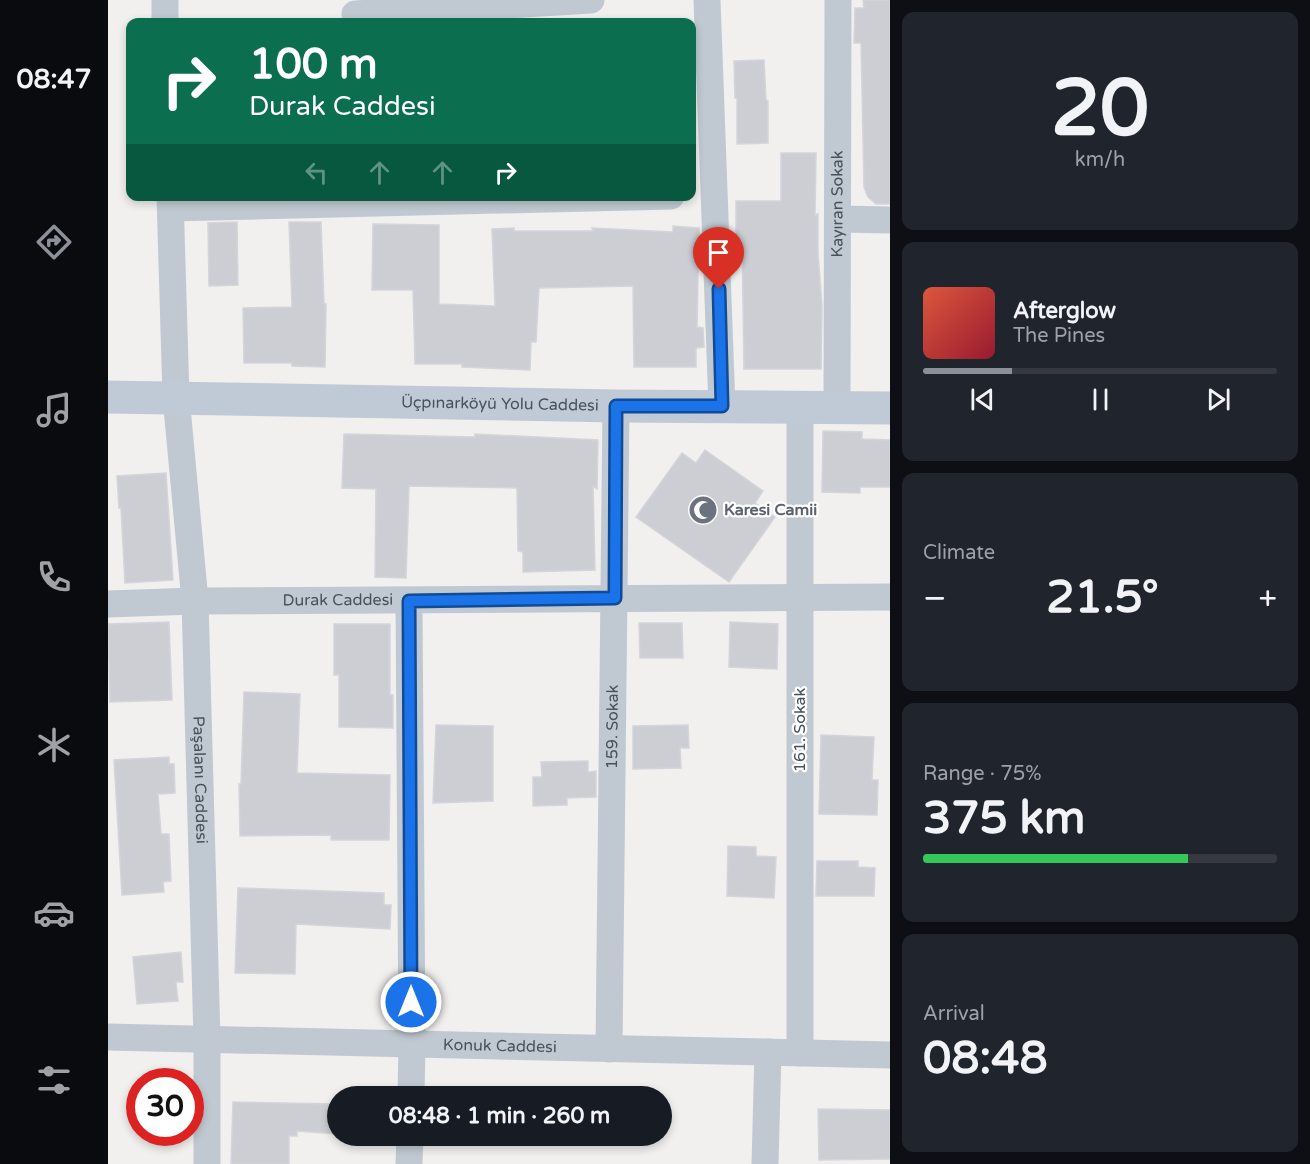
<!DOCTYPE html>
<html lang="en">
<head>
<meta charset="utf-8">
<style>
	:root { --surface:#171b24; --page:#20242c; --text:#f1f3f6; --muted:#9ea1a6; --line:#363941; --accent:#8c9099 }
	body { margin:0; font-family:"Varela Round",sans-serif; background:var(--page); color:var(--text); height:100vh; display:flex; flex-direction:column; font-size:22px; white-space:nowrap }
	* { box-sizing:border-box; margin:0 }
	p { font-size:20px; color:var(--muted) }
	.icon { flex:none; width:33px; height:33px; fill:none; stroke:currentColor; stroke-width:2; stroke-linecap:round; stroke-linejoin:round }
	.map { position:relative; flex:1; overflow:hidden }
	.panel { display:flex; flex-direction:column; gap:12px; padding:12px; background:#0d0f14; width:420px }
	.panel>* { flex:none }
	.banner { position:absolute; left:18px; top:18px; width:570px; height:183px; border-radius:12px; box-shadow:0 3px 9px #0003; background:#0b6e4f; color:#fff; overflow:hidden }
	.speed { position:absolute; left:18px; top:1068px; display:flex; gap:12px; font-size:30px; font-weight:700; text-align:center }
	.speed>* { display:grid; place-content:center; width:78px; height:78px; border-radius:50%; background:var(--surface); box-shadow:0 3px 9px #0003; line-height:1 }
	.speed .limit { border:9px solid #d22; background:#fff; color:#111 }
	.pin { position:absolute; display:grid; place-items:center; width:51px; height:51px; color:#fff; margin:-62px -26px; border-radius:50% 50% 50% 0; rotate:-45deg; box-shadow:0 0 6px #0007 }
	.pin .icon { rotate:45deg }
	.me { position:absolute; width:66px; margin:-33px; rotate:0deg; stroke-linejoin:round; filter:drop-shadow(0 0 4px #0008) }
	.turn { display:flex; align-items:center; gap:21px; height:126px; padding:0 24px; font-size:27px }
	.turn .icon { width:78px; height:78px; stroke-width:2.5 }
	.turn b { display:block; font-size:42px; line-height:51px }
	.lanes { display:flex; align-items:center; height:57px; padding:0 24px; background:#0003; justify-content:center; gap:30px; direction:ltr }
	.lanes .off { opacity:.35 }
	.big { font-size:45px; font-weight:700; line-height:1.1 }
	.panel .widget { flex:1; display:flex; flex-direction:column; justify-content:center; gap:9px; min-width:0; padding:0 21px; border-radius:12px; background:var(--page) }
	.panel .dial { align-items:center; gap:0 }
	.dial b { font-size:78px; line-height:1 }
	.song { display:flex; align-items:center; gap:18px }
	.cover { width:72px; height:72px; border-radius:9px; background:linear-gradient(135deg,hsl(10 70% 55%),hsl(350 70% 35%)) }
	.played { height:6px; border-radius:3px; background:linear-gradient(90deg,var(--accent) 25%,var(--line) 25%) }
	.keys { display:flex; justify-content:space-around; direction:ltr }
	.heat { display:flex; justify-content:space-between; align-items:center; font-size:33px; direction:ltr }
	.charge { height:9px; border-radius:4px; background:linear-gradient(90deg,#34c759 75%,var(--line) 0) }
	.trip { position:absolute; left:219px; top:1086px; width:345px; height:60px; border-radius:30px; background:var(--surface); box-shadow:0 3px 9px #0003; font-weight:700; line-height:60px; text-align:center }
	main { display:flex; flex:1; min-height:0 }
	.dock { display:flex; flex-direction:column; width:108px; justify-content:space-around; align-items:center; background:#090b0e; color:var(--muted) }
	.dock .icon { width:42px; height:42px }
	.dock .on { color:var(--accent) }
	.dock b { font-size:27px; color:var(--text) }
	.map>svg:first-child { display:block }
</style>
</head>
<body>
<main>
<nav class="dock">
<b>08:47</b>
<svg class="icon on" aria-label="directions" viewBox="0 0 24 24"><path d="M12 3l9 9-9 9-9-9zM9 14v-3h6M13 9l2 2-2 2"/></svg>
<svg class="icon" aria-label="music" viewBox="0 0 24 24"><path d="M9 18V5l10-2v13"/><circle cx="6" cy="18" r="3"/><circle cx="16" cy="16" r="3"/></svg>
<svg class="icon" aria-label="phone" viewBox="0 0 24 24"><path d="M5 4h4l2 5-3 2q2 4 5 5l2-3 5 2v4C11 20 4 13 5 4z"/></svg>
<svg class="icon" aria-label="climate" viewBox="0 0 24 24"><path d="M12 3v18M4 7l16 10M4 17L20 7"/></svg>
<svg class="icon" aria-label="car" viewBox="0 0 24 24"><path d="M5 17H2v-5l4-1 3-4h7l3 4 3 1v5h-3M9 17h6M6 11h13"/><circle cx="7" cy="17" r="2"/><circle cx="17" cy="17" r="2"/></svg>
<svg class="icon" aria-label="filters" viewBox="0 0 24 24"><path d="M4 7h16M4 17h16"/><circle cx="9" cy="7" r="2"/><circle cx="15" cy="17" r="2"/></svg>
</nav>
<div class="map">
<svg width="782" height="1164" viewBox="0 0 782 1164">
	<rect width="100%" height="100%" fill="#f2efef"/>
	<!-- building -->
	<g fill="#ccced4" stroke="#d3d5db" stroke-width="1.5">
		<polygon points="755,0 782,0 782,204 768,204 760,197 756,187 753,43 746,43 747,8 756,8"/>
		<polygon points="656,60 658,100 660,101 660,143 629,144 629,98 627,98 626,61"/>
		<polygon points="673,153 708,153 707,215 710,214 710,253 714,306 713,369 636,369 634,240 628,240 628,201 673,201"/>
		<polygon points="129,222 130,285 101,286 100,223"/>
		<polygon points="181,222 213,222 216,304 218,304 217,367 184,366 184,363 136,363 135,308 184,307"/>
		<polygon points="265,224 331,225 331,304 387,306 384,229 406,228 406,231 485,231 484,228 565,232 565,226 591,228 589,327 595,328 596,347 588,348 588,367 526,367 525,286 431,288 428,342 423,342 422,370 354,367 354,364 307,364 305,290 264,290"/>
		<polygon points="715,431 754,432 754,439 782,440 782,487 752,487 752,493 714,492"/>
		<polygon points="236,434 367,437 367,434 490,440 489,489 485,486 487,570 415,572 415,552 410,551 409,488 301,486 298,578 267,577 268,489 234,488"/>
		<polygon points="597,450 655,491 647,503 667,517 621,582 528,517 574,453 588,463"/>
		<polygon points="58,473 65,580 17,583 13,508 11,508 9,476"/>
		<polygon points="61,622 64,700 2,702 0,624"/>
		<polygon points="622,622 670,624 669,669 621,667"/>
		<polygon points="531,623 574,623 575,658 532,658"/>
		<polygon points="226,624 282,624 282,695 285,695 285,728 231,727 231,675 226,675"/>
		<polygon points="136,692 192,694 189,773 282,775 281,840 223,840 223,835 132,836 131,784 133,784"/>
		<polygon points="328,725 385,726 385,801 325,803"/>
		<polygon points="580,725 581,748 572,748 573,768 525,769 525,726"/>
		<polygon points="713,735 766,737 764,780 770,780 769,815 711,814"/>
		<polygon points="61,757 61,764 66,764 67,793 50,794 53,834 61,834 63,881 55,882 56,892 14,895 6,760"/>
		<polygon points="480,761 480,772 488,771 488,797 459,798 459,805 425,806 425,777 434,777 433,762"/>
		<polygon points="620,846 648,847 648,856 668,857 666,898 619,896"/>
		<polygon points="709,861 750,861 750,867 767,868 766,896 708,896"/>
		<polygon points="130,888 276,893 276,905 283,905 282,929 188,924 187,974 127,973"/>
		<polygon points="73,952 75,982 68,982 70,1001 29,1004 25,957"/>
		<polygon points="125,1102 230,1104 230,1134 189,1131 189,1136 181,1136 181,1164 123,1164"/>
		<polygon points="710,1109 782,1110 782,1159 711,1160"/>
	</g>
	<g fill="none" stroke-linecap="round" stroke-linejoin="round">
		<!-- minor -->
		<g stroke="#c0c9d1" stroke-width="27">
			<polyline points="57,0 57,22"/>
			<polyline points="599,0 614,407"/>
			<polyline points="247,14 483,0"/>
			<path id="s1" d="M62,196L68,397L87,601L99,1040V1164"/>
			<polyline points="63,208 563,196"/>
			<polyline points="730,219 782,220"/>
			<polyline points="692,408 692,1053"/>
			<path id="s2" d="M729,408L730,0"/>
			<polyline points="301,601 304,1044 303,1096"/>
			<path id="s3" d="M0,604L87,601L782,597"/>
			<path id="s4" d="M0,1037L782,1055"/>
			<path id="s5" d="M501,1049L508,406"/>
			<polyline points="301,1164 302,1136"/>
			<polyline points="657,1164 660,1052"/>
		</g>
		<!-- secondary -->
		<path stroke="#c0cad6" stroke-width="33" id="s6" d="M0,397L508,406L782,408"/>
	</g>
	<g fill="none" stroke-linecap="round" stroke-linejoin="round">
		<!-- route casing -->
		<g stroke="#114b97" stroke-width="15">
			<polyline id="route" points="303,1002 301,601 507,598 508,406 614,406 611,289"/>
		</g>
		<!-- route -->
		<use href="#route" stroke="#1a73e8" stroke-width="10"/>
	</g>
	<!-- icons -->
	<defs>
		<g id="mosque-disc" transform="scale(1.5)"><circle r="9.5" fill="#6b7280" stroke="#fff"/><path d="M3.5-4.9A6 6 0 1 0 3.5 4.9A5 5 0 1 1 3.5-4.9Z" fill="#fff"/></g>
	</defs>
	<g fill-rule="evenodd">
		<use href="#mosque-disc" x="595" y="510"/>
	</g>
	<g text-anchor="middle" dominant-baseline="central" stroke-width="4.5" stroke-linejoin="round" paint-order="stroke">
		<!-- street labels -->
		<g font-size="16" fill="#47525d" stroke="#fff">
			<text stroke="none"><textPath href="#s2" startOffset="204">Kayıran Sokak</textPath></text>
			<text stroke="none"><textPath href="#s6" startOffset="392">Üçpınarköyü Yolu Caddesi</textPath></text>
			<text stroke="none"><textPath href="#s3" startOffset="230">Durak Caddesi</textPath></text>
			<text stroke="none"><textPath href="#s5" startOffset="322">159. Sokak</textPath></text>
			<text transform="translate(692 730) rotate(-90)">161. Sokak</text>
			<text stroke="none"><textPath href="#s1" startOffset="585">Paşalanı Caddesi</textPath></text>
			<text stroke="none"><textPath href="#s4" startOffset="392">Konuk Caddesi</textPath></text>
		</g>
		<!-- worship labels -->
		<g font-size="16" font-weight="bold" fill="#5b616d" stroke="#fff" text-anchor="start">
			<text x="616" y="510">Karesi Camii</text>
		</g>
	</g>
</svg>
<div class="speed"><div class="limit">30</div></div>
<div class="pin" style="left:611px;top:289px;background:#d93025"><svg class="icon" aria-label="arrive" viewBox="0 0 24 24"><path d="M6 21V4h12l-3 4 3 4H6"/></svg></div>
<svg class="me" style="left:303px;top:1002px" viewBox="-20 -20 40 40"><circle r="17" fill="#1a73e8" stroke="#fff" stroke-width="3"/><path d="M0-11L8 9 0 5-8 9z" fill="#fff"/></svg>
<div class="trip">08:48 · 1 min · 260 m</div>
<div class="banner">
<div class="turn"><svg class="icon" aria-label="right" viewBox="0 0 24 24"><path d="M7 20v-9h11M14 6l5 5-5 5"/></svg><div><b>100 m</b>Durak Caddesi</div></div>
<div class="lanes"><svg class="icon off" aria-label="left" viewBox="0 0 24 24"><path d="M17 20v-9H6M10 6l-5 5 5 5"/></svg><svg class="icon off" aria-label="ahead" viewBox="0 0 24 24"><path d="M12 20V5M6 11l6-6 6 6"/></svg><svg class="icon off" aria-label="ahead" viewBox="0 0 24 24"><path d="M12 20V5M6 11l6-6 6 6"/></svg><svg class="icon" aria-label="right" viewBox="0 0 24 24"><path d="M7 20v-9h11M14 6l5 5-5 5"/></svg></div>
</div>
</div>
<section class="panel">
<div class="widget dial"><b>20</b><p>km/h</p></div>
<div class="widget">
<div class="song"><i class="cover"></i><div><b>Afterglow</b><p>The Pines</p></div></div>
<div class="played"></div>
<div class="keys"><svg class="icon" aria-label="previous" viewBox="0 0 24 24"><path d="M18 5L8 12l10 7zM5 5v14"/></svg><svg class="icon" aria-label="pause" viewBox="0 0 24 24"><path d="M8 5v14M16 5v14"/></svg><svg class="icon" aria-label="next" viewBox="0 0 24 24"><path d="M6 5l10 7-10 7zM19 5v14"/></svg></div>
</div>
<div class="widget"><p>Climate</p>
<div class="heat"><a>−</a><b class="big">21.5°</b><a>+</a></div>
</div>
<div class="widget"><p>Range · 75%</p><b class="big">375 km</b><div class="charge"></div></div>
<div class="widget"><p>Arrival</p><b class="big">08:48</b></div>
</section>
</main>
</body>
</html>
